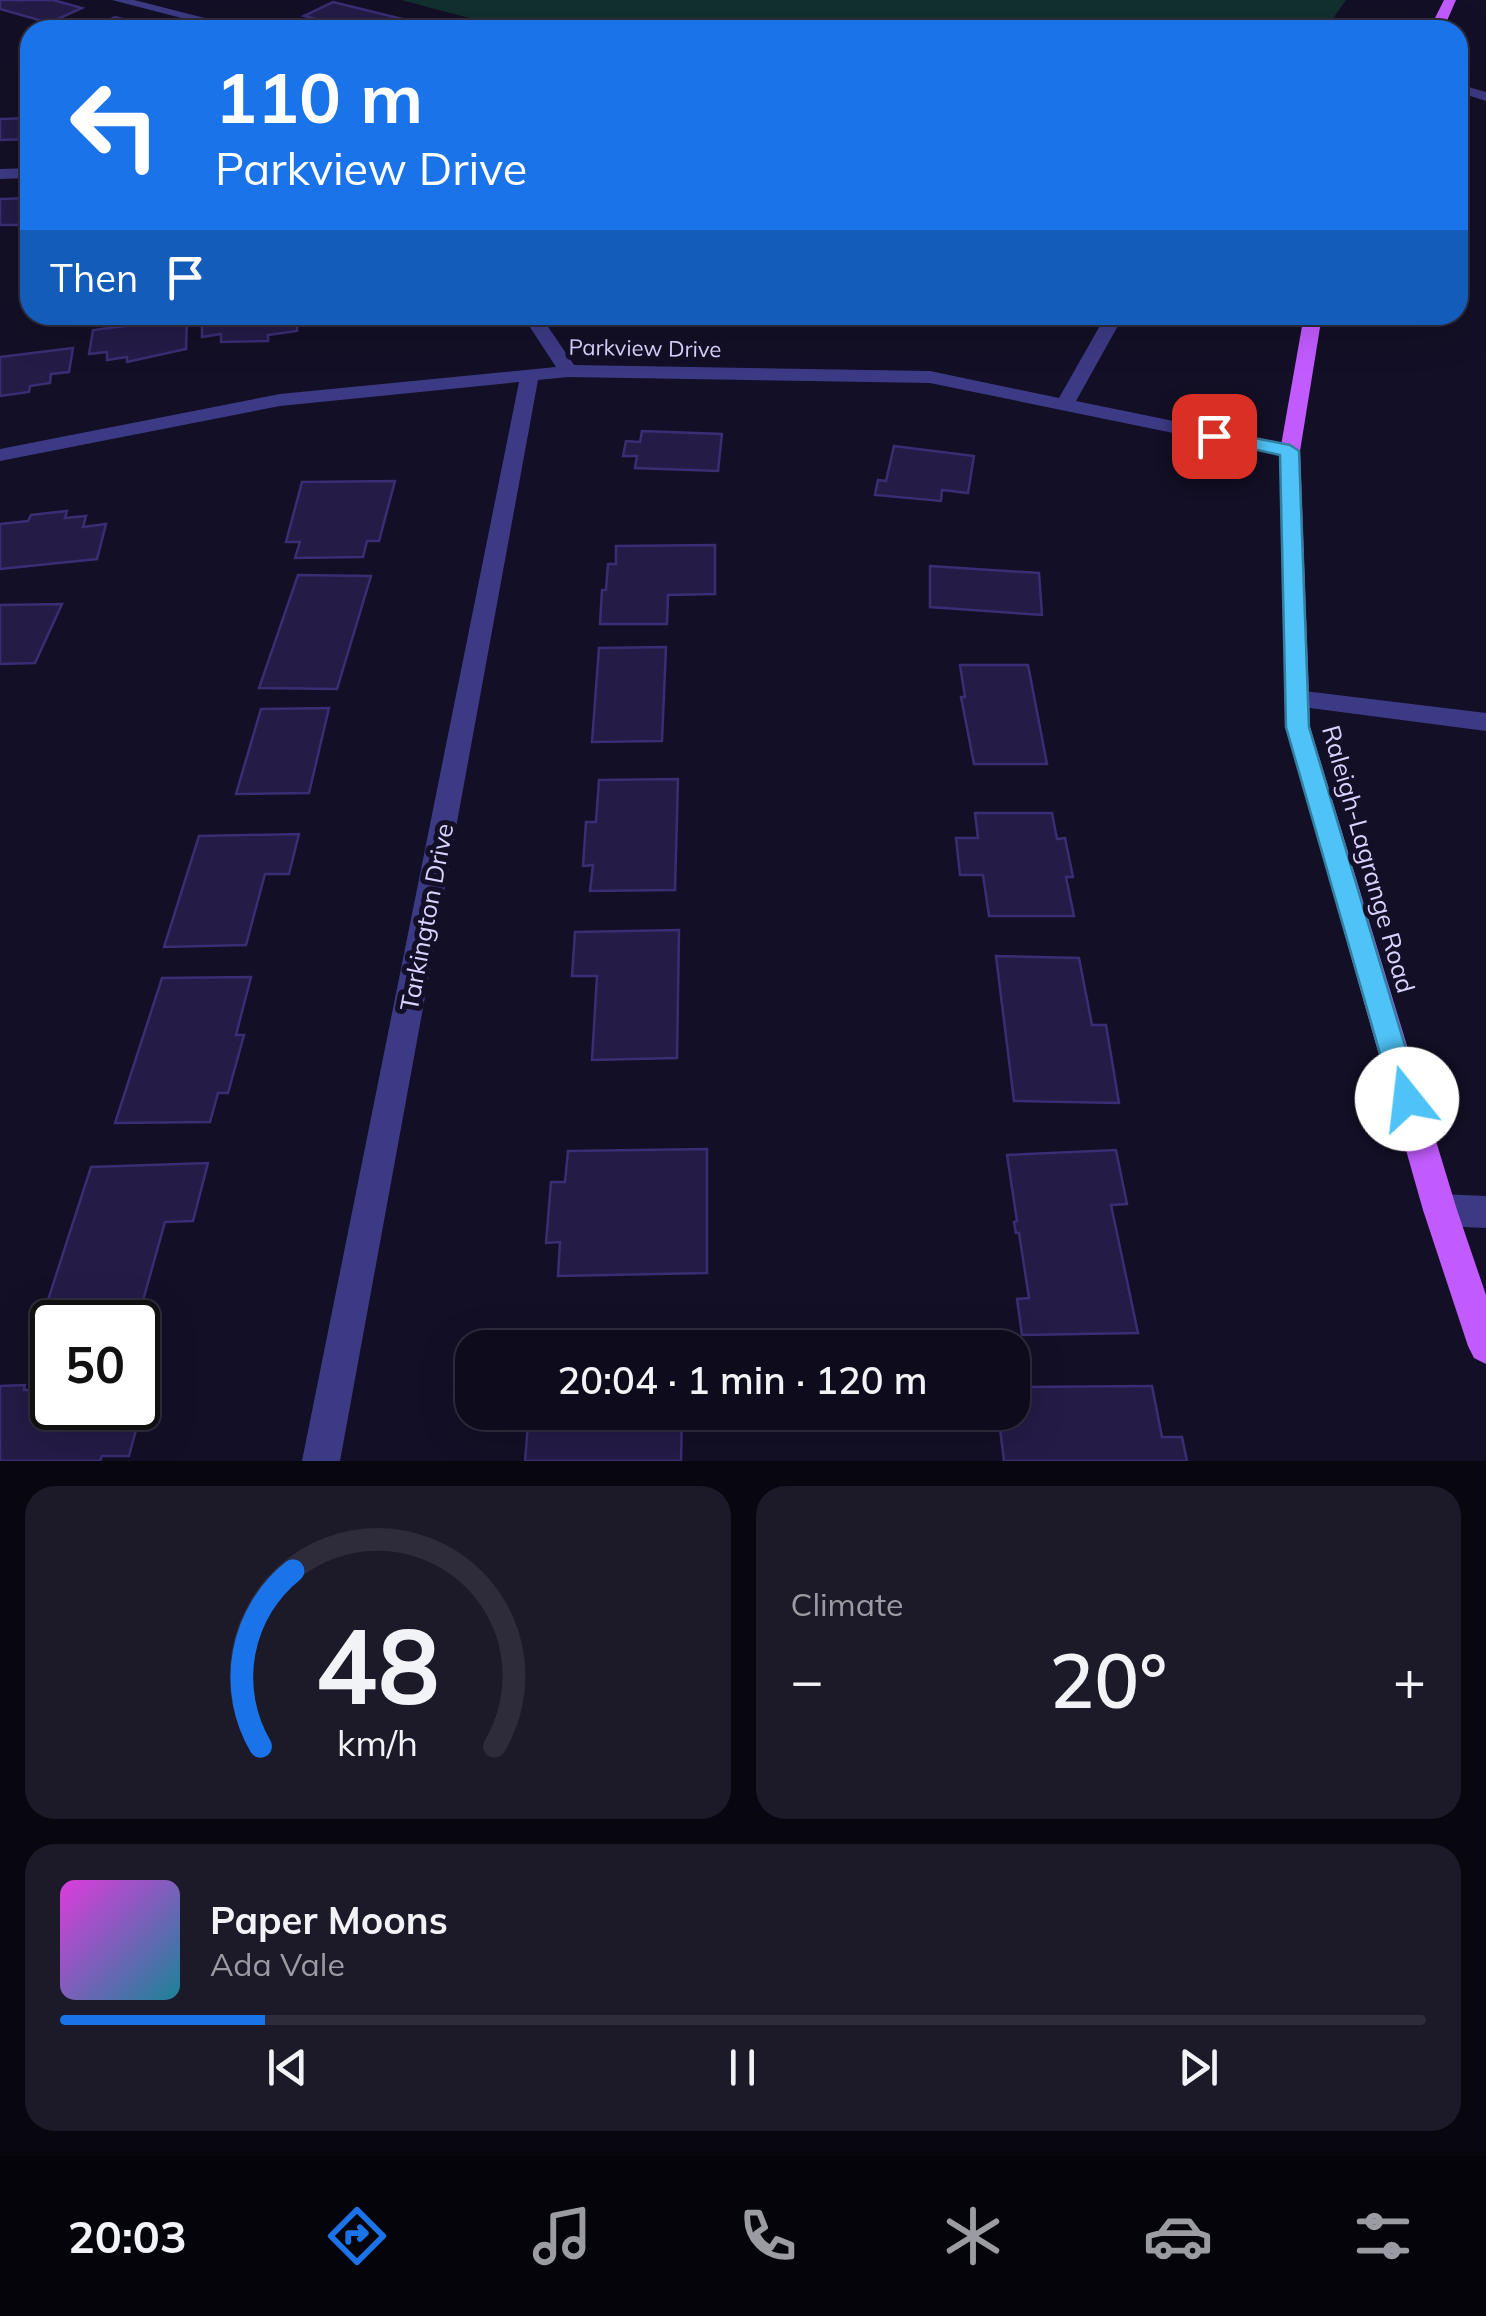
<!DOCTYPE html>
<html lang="en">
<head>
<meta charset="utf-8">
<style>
	:root { --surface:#0e0b1c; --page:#1c1929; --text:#f1f3f6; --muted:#9b9ba3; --line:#2e2b3b; --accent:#1a73e8 }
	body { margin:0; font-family:Mulish,sans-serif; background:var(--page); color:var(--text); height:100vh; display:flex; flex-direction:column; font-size:38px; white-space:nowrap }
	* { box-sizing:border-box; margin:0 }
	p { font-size:32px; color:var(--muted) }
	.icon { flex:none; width:55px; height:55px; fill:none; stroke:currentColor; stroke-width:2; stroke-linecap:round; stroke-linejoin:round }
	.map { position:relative; height:1461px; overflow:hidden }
	.drawer { display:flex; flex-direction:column; gap:25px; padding:25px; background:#08060f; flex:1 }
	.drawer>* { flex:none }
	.banner { position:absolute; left:20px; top:20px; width:1448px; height:305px; border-radius:30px; box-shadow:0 10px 40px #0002,0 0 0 2px var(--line); background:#1a73e8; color:#fff; overflow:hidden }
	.speed { position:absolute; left:30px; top:1300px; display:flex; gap:20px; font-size:50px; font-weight:700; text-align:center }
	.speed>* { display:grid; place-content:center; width:130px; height:130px; border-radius:50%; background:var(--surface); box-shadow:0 10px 40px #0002,0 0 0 2px var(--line); line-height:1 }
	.speed .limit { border:5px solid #111; border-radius:15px; background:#fff; color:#111 }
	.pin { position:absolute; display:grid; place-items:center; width:85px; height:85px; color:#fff; margin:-42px; border-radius:20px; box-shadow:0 5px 15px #0006 }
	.me { position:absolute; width:110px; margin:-55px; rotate:344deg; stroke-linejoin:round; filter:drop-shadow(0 0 8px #0008) }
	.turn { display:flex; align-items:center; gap:35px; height:210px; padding:0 30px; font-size:45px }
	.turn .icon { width:130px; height:130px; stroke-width:2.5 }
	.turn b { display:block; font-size:70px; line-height:85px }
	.then { display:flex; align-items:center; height:95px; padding:0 30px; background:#0003; gap:20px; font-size:38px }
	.big { font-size:75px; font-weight:600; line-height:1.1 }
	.drawer .widget { flex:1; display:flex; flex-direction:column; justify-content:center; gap:15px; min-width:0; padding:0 35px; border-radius:30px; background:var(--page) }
	.drawer .dial { align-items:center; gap:0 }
	.dial svg { height:260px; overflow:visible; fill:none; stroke:var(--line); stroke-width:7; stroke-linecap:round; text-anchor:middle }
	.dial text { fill:var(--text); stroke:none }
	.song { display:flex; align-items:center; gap:30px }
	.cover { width:120px; height:120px; border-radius:15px; background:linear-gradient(135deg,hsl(300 70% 55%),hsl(190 70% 35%)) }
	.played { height:10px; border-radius:5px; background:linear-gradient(90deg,var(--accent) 15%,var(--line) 15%) }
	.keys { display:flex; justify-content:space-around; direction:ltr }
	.heat { display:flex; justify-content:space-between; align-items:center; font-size:55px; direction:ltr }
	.drawer .tiles { flex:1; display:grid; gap:25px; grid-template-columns:1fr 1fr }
	.widget:last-child { grid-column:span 2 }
	.trip { position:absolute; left:455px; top:1330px; width:575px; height:100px; border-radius:30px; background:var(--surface); box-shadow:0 10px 40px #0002,0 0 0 2px var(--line); font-weight:600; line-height:100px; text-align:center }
	.menu { display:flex; height:160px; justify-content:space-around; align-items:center; background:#06040b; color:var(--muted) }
	.menu .icon { width:70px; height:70px }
	.menu .selected { color:var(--accent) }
	.menu b { font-size:45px; color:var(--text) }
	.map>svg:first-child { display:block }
</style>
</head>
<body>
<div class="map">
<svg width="1486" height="1461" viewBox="0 0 1486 1461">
	<rect width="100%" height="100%" fill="#130f26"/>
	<!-- green -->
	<polygon fill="#12302f" points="401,0 1346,0 1325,30 515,30"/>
	<!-- building -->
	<g fill="#241b47" stroke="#3b2d73" stroke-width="2.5">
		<polygon points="0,0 53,0 82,8 49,23 0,9"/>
		<polygon points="333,2 447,30 359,30 304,16"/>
		<polygon points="115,17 162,30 87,30"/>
		<polygon points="30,118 30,139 0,140 0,119"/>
		<polygon points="30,198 30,206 18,225 0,225 0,199"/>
		<polygon points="202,315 297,315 297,331 268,335 268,341 221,342 221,334 202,337"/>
		<polygon points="187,318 186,349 127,362 127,357 107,360 107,352 89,354 93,330"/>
		<polygon points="73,348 69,372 51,374 50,383 30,386 29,392 0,396 0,357"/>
		<polygon points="642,431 722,434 718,471 635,468 637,456 623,456 626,441 640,442"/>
		<polygon points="894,446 974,456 968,493 942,490 941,501 875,495 878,480 886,481"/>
		<polygon points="395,481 379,541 367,541 363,557 295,558 300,542 286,542 302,482"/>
		<polygon points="67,511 65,518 86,516 83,527 106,524 97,559 0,569 0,524 28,521 31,515"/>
		<polygon points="715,545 715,594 668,595 667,624 600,624 602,590 606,590 608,564 616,564 616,546"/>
		<polygon points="930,566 1039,573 1042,615 930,607"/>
		<polygon points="298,575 371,576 337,689 259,688"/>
		<polygon points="62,604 35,663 0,664 0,605"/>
		<polygon points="666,647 662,741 592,742 599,648"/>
		<polygon points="960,665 1028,665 1047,764 974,764 961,697 965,697"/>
		<polygon points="329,708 309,793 236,794 261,709"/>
		<polygon points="678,779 675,890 590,891 593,865 583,866 586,822 596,822 599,780"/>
		<polygon points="975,813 1052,813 1057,839 1065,838 1073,877 1066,877 1074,916 989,916 983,875 960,875 956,838 978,838"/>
		<polygon points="299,834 289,874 265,874 246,945 164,947 199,836"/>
		<polygon points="679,930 677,1058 592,1060 597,976 572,976 575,932"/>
		<polygon points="996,956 1079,958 1092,1025 1106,1025 1119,1103 1014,1101"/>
		<polygon points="251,977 236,1035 244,1035 228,1093 218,1093 210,1122 115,1123 162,978"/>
		<polygon points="707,1149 707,1273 558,1276 560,1242 546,1243 551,1182 565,1182 568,1151"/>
		<polygon points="1116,1150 1127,1204 1111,1205 1138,1333 1022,1335 1017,1299 1029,1298 1019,1233 1016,1233 1014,1222 1017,1221 1007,1155"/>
		<polygon points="208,1163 193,1221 165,1222 137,1322 52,1322 52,1331 38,1331 91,1167"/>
		<polygon points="25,1385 24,1390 52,1390 52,1408 138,1408 138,1386 148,1385 129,1456 102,1456 100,1461 0,1461 0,1386"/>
		<polygon points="1152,1386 1162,1437 1182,1437 1187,1461 1004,1461 998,1412 1012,1412 1012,1387"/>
		<polygon points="529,1412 682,1412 681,1461 525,1461"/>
	</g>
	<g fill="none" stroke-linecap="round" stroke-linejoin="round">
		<!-- minor -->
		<g fill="#3d3a85" fill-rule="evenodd">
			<polygon points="112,0 134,0 252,30 228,30"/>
			<polygon points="1458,84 1486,92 1486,101 1458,92"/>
			<polygon points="30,168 30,178 0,179 0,169"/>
			<polygon points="522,315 540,315 574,365 930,371 1059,398 1106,315 1124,315 1076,401 1290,445 1300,451 1290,457 930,383 568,377 538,380 340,1461 302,1461 519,382 280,406 0,461 0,449 280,394 556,367"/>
			<polygon points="1296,690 1486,713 1486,731 1287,705 1284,699 1287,693"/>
			<polygon points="1440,1194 1486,1196 1486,1228 1440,1226 1428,1222 1423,1210 1428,1198"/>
		</g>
		<!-- major -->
		<g fill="#c25bff" fill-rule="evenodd">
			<polygon points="1444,0 1456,0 1443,30 1429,30"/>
			<polygon points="1304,315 1322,315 1300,451 1310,727 1457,1210 1486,1295 1486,1364 1474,1358 1468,1346 1423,1210 1286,727 1280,451"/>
		</g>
	</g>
	<!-- route -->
	<polygon fill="#4fc3f7" stroke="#337fa1" stroke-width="2.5" points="1214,430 1290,445 1299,451 1309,727 1421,1099 1417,1108 1407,1112 1397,1108 1393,1099 1286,727 1280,455 1208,439 1205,436"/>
	<g text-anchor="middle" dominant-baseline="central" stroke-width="10" stroke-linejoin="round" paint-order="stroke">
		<!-- far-street labels -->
		<g font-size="22" fill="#d9d4ff" stroke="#130f26">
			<text transform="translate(645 348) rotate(1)">Parkview Drive</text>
		</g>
		<!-- street labels -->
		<g font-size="25" fill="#d9d4ff" stroke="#130f26">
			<text transform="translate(1369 859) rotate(74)">Raleigh-Lagrange Road</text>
			<text transform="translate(426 917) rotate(-79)">Tarkington Drive</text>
		</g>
	</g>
</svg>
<div class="speed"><div class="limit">50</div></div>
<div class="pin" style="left:1214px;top:436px;background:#d93025"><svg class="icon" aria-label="arrive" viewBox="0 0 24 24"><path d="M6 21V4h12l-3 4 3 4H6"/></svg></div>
<svg class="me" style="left:1407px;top:1099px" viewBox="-20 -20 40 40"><circle r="19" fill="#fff"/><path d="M0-13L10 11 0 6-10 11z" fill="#4fc3f7"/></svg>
<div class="trip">20:04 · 1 min · 120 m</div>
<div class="banner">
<div class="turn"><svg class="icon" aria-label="left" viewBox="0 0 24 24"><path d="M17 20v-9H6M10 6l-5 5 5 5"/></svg><div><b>110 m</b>Parkview Drive</div></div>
<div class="then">Then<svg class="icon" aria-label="arrive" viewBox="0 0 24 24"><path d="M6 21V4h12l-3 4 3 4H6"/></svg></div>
</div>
</div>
<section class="drawer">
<div class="tiles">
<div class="widget dial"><svg viewBox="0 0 100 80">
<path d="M14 69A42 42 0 1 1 86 69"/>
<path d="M14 69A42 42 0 0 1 24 15" stroke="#1a73e8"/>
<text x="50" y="56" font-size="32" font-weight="700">48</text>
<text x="50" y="72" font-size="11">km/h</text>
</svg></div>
<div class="widget"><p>Climate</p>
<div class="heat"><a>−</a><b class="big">20°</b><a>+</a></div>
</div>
<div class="widget">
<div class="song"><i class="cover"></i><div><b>Paper Moons</b><p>Ada Vale</p></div></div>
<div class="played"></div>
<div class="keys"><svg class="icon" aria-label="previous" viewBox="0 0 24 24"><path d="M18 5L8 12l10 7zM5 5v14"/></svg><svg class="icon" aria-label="pause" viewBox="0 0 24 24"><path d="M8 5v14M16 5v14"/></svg><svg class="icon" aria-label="next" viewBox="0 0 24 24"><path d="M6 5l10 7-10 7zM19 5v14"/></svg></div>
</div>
</div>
</section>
<nav class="menu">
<b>20:03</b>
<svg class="icon selected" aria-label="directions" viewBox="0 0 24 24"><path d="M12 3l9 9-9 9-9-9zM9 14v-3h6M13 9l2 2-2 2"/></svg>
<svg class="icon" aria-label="music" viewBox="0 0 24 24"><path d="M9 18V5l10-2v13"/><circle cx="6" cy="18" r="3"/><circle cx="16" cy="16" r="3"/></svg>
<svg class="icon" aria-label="phone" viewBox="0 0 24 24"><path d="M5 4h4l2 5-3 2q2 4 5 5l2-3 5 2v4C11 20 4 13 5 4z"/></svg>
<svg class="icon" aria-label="climate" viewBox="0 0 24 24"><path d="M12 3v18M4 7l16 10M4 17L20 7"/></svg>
<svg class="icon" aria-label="car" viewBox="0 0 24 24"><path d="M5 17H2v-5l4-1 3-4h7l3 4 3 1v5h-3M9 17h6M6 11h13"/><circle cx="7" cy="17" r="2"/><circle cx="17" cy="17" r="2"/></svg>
<svg class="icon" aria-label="filters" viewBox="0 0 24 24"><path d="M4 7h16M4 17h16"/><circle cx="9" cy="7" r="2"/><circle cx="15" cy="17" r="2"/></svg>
</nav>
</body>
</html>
